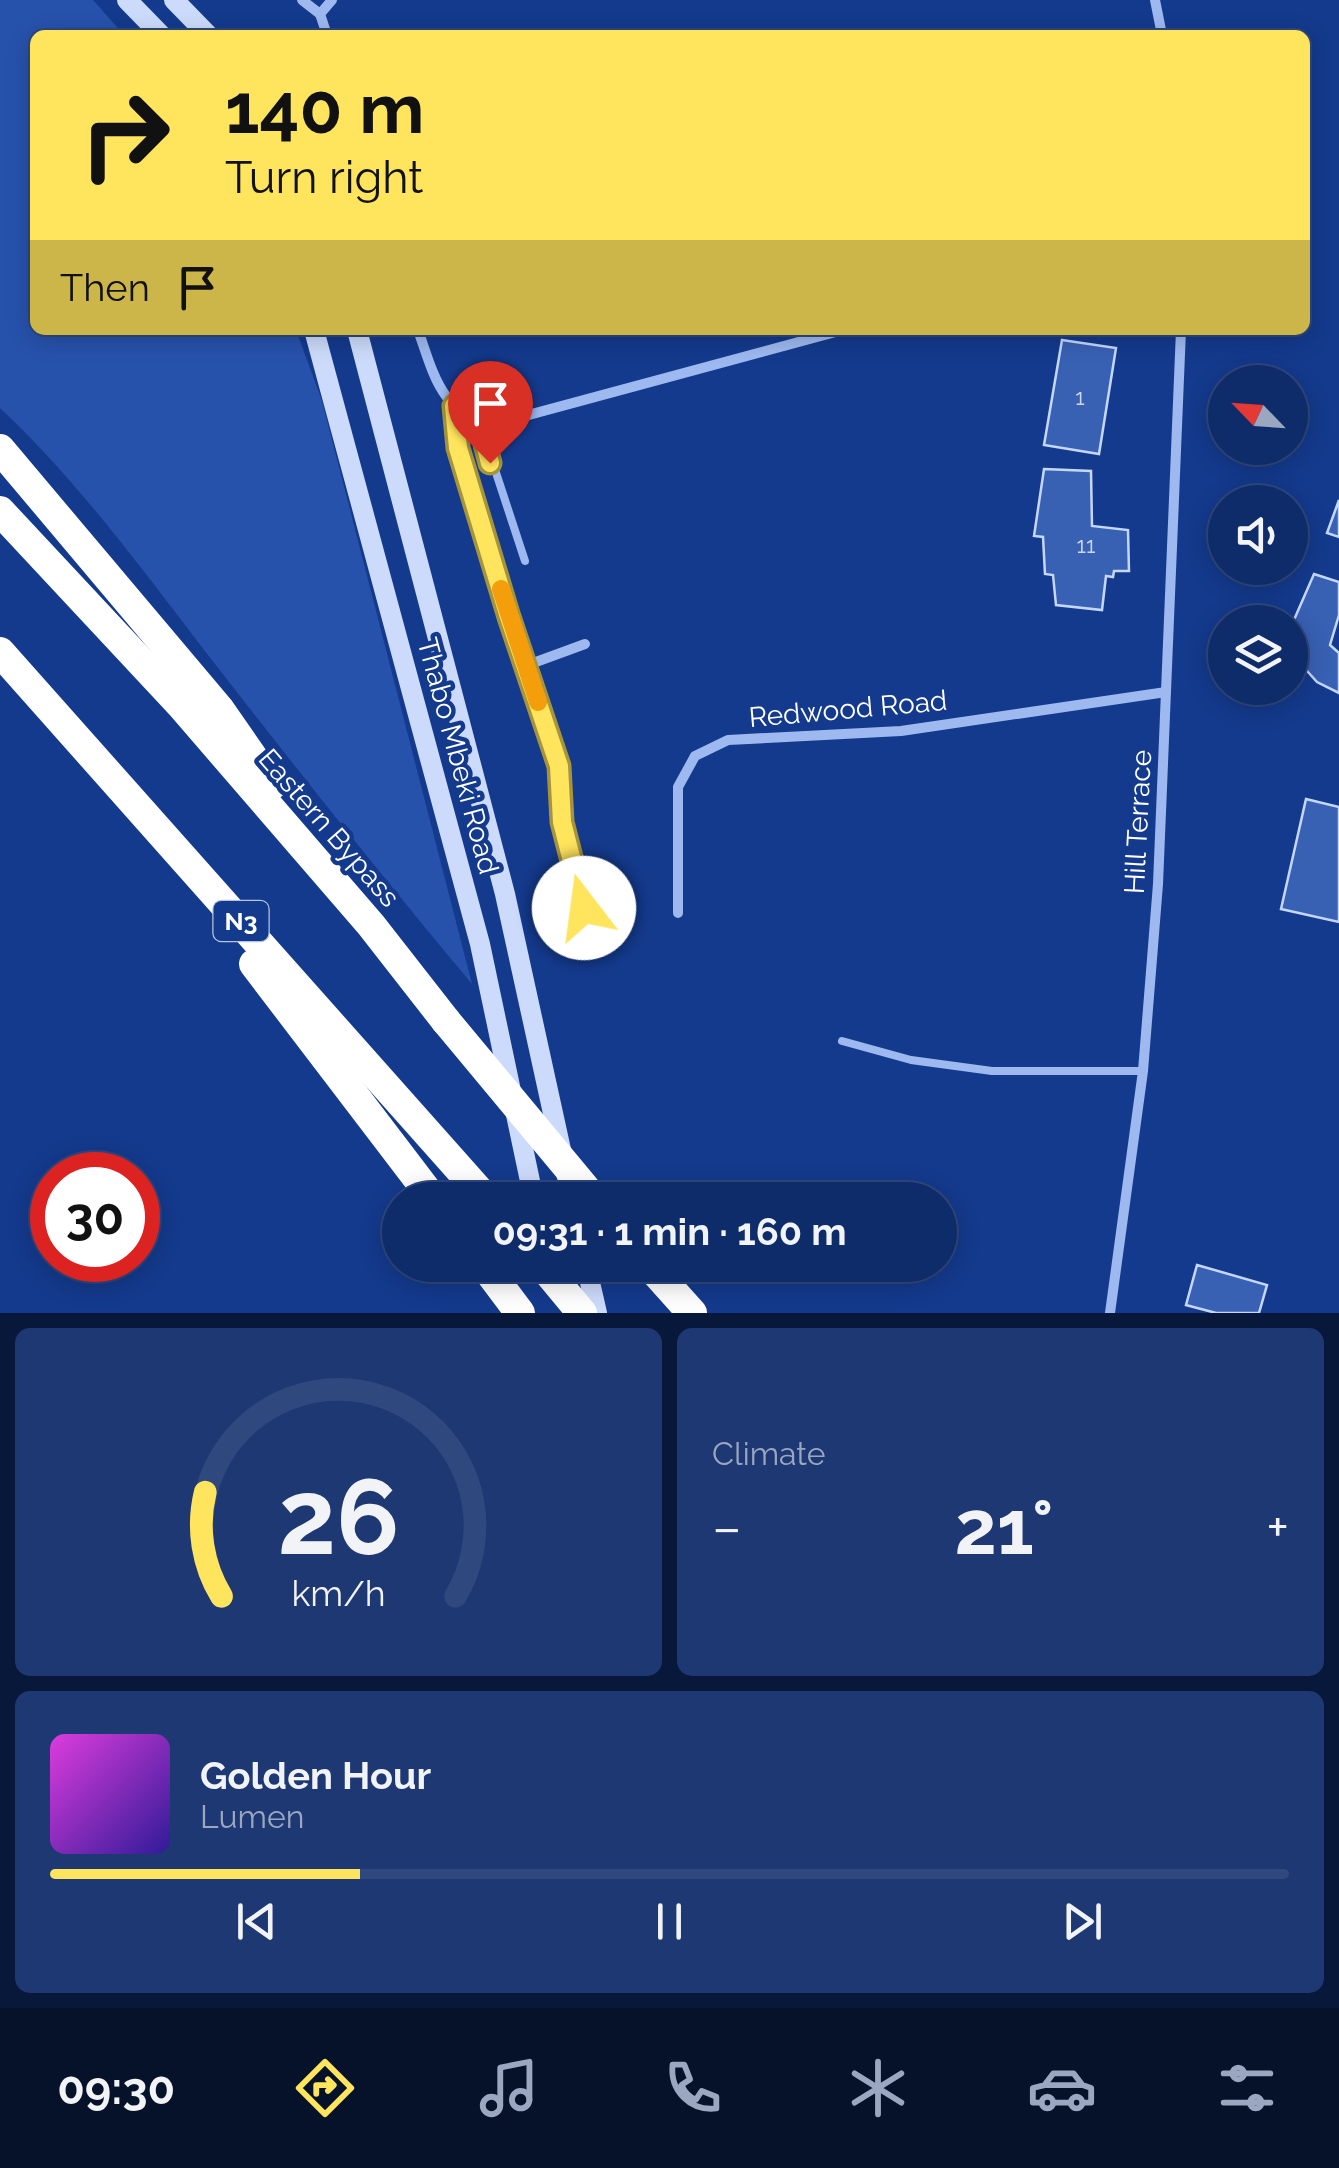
<!DOCTYPE html>
<html lang="en">
<head>
<meta charset="utf-8">
<style>
	:root { --surface:#0f2c6a; --page:#1d3872; --text:#f1f3f6; --muted:#9ba7c1; --line:#2f487e; --accent:#ffe45d }
	body { margin:0; font-family:Raleway,sans-serif; background:var(--page); color:var(--text); height:100vh; display:flex; flex-direction:column; font-size:38px; white-space:nowrap }
	* { box-sizing:border-box; margin:0 }
	p { font-size:32px; color:var(--muted) }
	.icon { flex:none; width:55px; height:55px; fill:none; stroke:currentColor; stroke-width:2; stroke-linecap:round; stroke-linejoin:round }
	.map { position:relative; height:1313px; overflow:hidden }
	.side { display:flex; flex-direction:column; gap:15px; padding:15px; background:#08183a; flex:1 }
	.side>* { flex:none }
	.guide { position:absolute; left:30px; top:30px; width:1280px; height:305px; border-radius:15px; box-shadow:0 5px 25px #0003,0 0 0 2px var(--line); background:#ffe45d; color:#111; overflow:hidden }
	.needle { width:65px; rotate:295deg }
	.buttons { position:absolute; left:1208px; top:365px; display:grid; gap:20px }
	.buttons a { display:grid; place-items:center; width:100px; height:100px; border-radius:50%; background:var(--surface); box-shadow:0 5px 25px #0003,0 0 0 2px var(--line); font-size:50px }
	.speed { position:absolute; left:30px; top:1152px; display:flex; gap:20px; font-size:50px; font-weight:700; text-align:center }
	.speed>* { display:grid; place-content:center; width:130px; height:130px; border-radius:50%; background:var(--surface); box-shadow:0 5px 25px #0003,0 0 0 2px var(--line); line-height:1 }
	.speed .limit { border:15px solid #d22; background:#fff; color:#111 }
	.pin { position:absolute; display:grid; place-items:center; width:85px; height:85px; color:#fff; margin:-102px -42px; border-radius:50% 50% 50% 0; rotate:-45deg; box-shadow:0 0 10px #0007 }
	.pin .icon { rotate:45deg }
	.me { position:absolute; width:110px; margin:-55px; rotate:345deg; stroke-linejoin:round; filter:drop-shadow(0 0 8px #0008) }
	.turn { display:flex; align-items:center; gap:35px; height:210px; padding:0 30px; font-size:45px }
	.turn .icon { width:130px; height:130px; stroke-width:2.5 }
	.turn b { display:block; font-size:70px; line-height:85px }
	.then { display:flex; align-items:center; height:95px; padding:0 30px; background:#0003; gap:20px; font-size:38px }
	.big { font-size:75px; font-weight:700; line-height:1.1 }
	.side .widget { flex:1; display:flex; flex-direction:column; justify-content:center; gap:15px; min-width:0; padding:0 35px; border-radius:15px; background:var(--page) }
	.side .dial { align-items:center; gap:0 }
	.dial svg { height:260px; overflow:visible; fill:none; stroke:var(--line); stroke-width:7; stroke-linecap:round; text-anchor:middle }
	.dial text { fill:var(--text); stroke:none }
	.song { display:flex; align-items:center; gap:30px }
	.cover { width:120px; height:120px; border-radius:15px; background:linear-gradient(135deg,hsl(300 70% 55%),hsl(250 70% 35%)) }
	.played { height:10px; border-radius:5px; background:linear-gradient(90deg,var(--accent) 25%,var(--line) 25%) }
	.keys { display:flex; justify-content:space-around; direction:ltr }
	.heat { display:flex; justify-content:space-between; align-items:center; font-size:55px; direction:ltr }
	.side .tiles { flex:1; display:grid; gap:15px; grid-template-columns:1fr 1fr }
	.widget:last-child { grid-column:span 2 }
	.trip { position:absolute; left:382px; top:1182px; width:575px; height:100px; border-radius:50px; background:var(--surface); box-shadow:0 5px 25px #0003,0 0 0 2px var(--line); font-weight:700; line-height:100px; text-align:center }
	.tab-bar { display:flex; height:160px; justify-content:space-around; align-items:center; background:#06122a; color:var(--muted) }
	.tab-bar .icon { width:70px; height:70px }
	.tab-bar .current { color:var(--accent) }
	.tab-bar b { font-size:45px; color:var(--text) }
	.map>svg:first-child { display:block }
</style>
</head>
<body>
<div class="map">
<svg width="1339" height="1313" viewBox="0 0 1339 1313">
	<rect width="100%" height="100%" fill="#143a8d"/>
	<!-- green -->
	<path fill="#2752ac" d="M0,0H93L124,35H35V330H296L322,401L472,984C384,879 299,772 215,664C147,576 81,484 0,408Z"/>
	<!-- building -->
	<g fill="#3861b4" stroke="#c5d7fc" stroke-width="2.5">
		<polygon points="1062,340 1116,348 1099,454 1044,445"/>
		<polygon points="1044,469 1091,471 1092,526 1128,530 1129,571 1114,571 1113,577 1106,576 1102,610 1056,605 1053,575 1045,574 1043,537 1034,536"/>
		<polygon points="1339,500 1339,537 1327,533"/>
		<polygon points="1314,574 1339,582 1339,615 1330,645 1339,653 1339,693 1317,682 1300,663 1292,661 1290,671 1290,629"/>
		<polygon points="1306,799 1339,807 1339,922 1281,909"/>
		<polygon points="1197,1265 1267,1285 1259,1313 1216,1313 1186,1305"/>
	</g>
	<g fill="none" stroke-linecap="round" stroke-linejoin="round">
		<!-- service -->
		<g stroke="#9eb9f0" stroke-width="8">
			<polyline points="479,421 525,561"/>
			<polyline points="842,1041 911,1060 992,1071 1143,1071"/>
		</g>
		<!-- minor -->
		<g stroke="#9eb9f0" stroke-width="10">
			<polyline points="302,0 320,14 327,35"/>
			<polyline points="1155,0 1162,35"/>
			<polyline points="320,14 332,0"/>
			<path d="M418,330C434,375 441,415 495,424L843,330"/>
			<polyline points="454,406 458,449 509,617 559,765 562,822 584,908 628,913"/>
			<polyline points="525,666 585,644"/>
			<polyline points="678,913 678,787 695,756 728,740 901,731 1166,692"/>
			<polyline points="1110,1313 1143,1071 1158,884 1181,330"/>
		</g>
		<!-- secondary -->
		<g stroke="#ccdbfb" stroke-width="20">
			<polyline points="127,0 161,35"/>
			<polyline points="174,0 208,35"/>
			<polyline points="314,330 480,944 534,1200"/>
			<polyline points="357,330 505,894 572,1200"/>
			<polyline points="586,1265 597,1313"/>
		</g>
		<!-- motorway -->
		<g stroke="#fff" stroke-width="30">
			<polyline points="0,449 220,710 272,785"/>
			<polyline points="0,511 181,705 371,925 446,1021"/>
			<polyline points="0,652 487,1200"/>
			<polyline points="254,964 434,1200"/>
			<polyline points="484,1265 520,1313"/>
			<polyline points="649,1265 692,1313"/>
		</g>
		<!-- motorway-bridge -->
		<g stroke="#fff" stroke-width="30">
			<polyline points="446,1021 595,1200"/>
			<polyline points="542,1265 582,1313"/>
		</g>
	</g>
	<g fill="none" stroke-linecap="round" stroke-linejoin="round">
		<!-- route casing -->
		<g stroke="#a6943c" stroke-width="25">
			<polyline id="route" points="490,463 479,421 454,406 458,448 509,617 559,766 562,822 584,908"/>
		</g>
		<!-- route -->
		<use href="#route" stroke="#ffe45d" stroke-width="18"/>
		<!-- slow -->
		<polyline stroke="#f59e0b" stroke-width="18" points="501,589 538,702"/>
	</g>
	<g text-anchor="middle" dominant-baseline="central" stroke-width="9" stroke-linejoin="round" paint-order="stroke">
		<!-- number labels -->
		<g font-size="22" fill="#cdd8ec">
			<text x="1080" y="397">1</text>
			<text x="1086" y="545">11</text>
		</g>
		<!-- shield labels -->
		<rect fill="#143a8d" stroke="#b8c4dd" stroke-width="2.5" x="213.5" y="901" width="55" height="40" rx="8"/>
		<g font-size="25" font-weight="bold" fill="#fff">
			<text x="241" y="921">N3</text>
		</g>
		<!-- street labels -->
		<g font-size="28" fill="#fff" stroke="#143a8d">
			<text transform="translate(848 709) rotate(-5)">Redwood Road</text>
			<text transform="translate(458 756) rotate(75)">Thabo Mbeki Road</text>
			<text transform="translate(1138 822) rotate(-87)">Hill Terrace</text>
			<text transform="translate(329 828) rotate(49)">Eastern Bypass</text>
		</g>
	</g>
</svg>
<div class="buttons">
<a><svg class="needle" viewBox="-14 -14 28 28"><path d="M0-13l5 13h-10z" fill="#e53935"/><path d="M0 13l5-13h-10z" fill="#9ba7c1"/></svg></a>
<a><svg class="icon" aria-label="sound" viewBox="0 0 24 24"><path d="M4 9h4l5-4v14l-5-4H4zM17 9q2 3 0 6"/></svg></a>
<a><svg class="icon" aria-label="layers" viewBox="0 0 24 24"><path d="M12 4l9 5-9 5-9-5zM3 14l9 5 9-5"/></svg></a>
</div>
<div class="speed"><div class="limit">30</div></div>
<div class="pin" style="left:490px;top:463px;background:#d93025"><svg class="icon" aria-label="arrive" viewBox="0 0 24 24"><path d="M6 21V4h12l-3 4 3 4H6"/></svg></div>
<svg class="me" style="left:584px;top:908px" viewBox="-20 -20 40 40"><circle r="19" fill="#fff"/><path d="M0-13L10 11 0 6-10 11z" fill="#ffe45d"/></svg>
<div class="trip">09:31 · 1 min · 160 m</div>
<div class="guide">
<div class="turn"><svg class="icon" aria-label="right" viewBox="0 0 24 24"><path d="M7 20v-9h11M14 6l5 5-5 5"/></svg><div><b>140 m</b>Turn right</div></div>
<div class="then">Then<svg class="icon" aria-label="arrive" viewBox="0 0 24 24"><path d="M6 21V4h12l-3 4 3 4H6"/></svg></div>
</div>
</div>
<section class="side">
<div class="tiles">
<div class="widget dial"><svg viewBox="0 0 100 80">
<path d="M14 69A42 42 0 1 1 86 69"/>
<path d="M14 69A42 42 0 0 1 9 37" stroke="#ffe45d"/>
<text x="50" y="56" font-size="32" font-weight="700">26</text>
<text x="50" y="72" font-size="11">km/h</text>
</svg></div>
<div class="widget"><p>Climate</p>
<div class="heat"><a>−</a><b class="big">21°</b><a>+</a></div>
</div>
<div class="widget">
<div class="song"><i class="cover"></i><div><b>Golden Hour</b><p>Lumen</p></div></div>
<div class="played"></div>
<div class="keys"><svg class="icon" aria-label="previous" viewBox="0 0 24 24"><path d="M18 5L8 12l10 7zM5 5v14"/></svg><svg class="icon" aria-label="pause" viewBox="0 0 24 24"><path d="M8 5v14M16 5v14"/></svg><svg class="icon" aria-label="next" viewBox="0 0 24 24"><path d="M6 5l10 7-10 7zM19 5v14"/></svg></div>
</div>
</div>
</section>
<nav class="tab-bar">
<b>09:30</b>
<svg class="icon current" aria-label="directions" viewBox="0 0 24 24"><path d="M12 3l9 9-9 9-9-9zM9 14v-3h6M13 9l2 2-2 2"/></svg>
<svg class="icon" aria-label="music" viewBox="0 0 24 24"><path d="M9 18V5l10-2v13"/><circle cx="6" cy="18" r="3"/><circle cx="16" cy="16" r="3"/></svg>
<svg class="icon" aria-label="phone" viewBox="0 0 24 24"><path d="M5 4h4l2 5-3 2q2 4 5 5l2-3 5 2v4C11 20 4 13 5 4z"/></svg>
<svg class="icon" aria-label="climate" viewBox="0 0 24 24"><path d="M12 3v18M4 7l16 10M4 17L20 7"/></svg>
<svg class="icon" aria-label="car" viewBox="0 0 24 24"><path d="M5 17H2v-5l4-1 3-4h7l3 4 3 1v5h-3M9 17h6M6 11h13"/><circle cx="7" cy="17" r="2"/><circle cx="17" cy="17" r="2"/></svg>
<svg class="icon" aria-label="filters" viewBox="0 0 24 24"><path d="M4 7h16M4 17h16"/><circle cx="9" cy="7" r="2"/><circle cx="15" cy="17" r="2"/></svg>
</nav>
</body>
</html>
